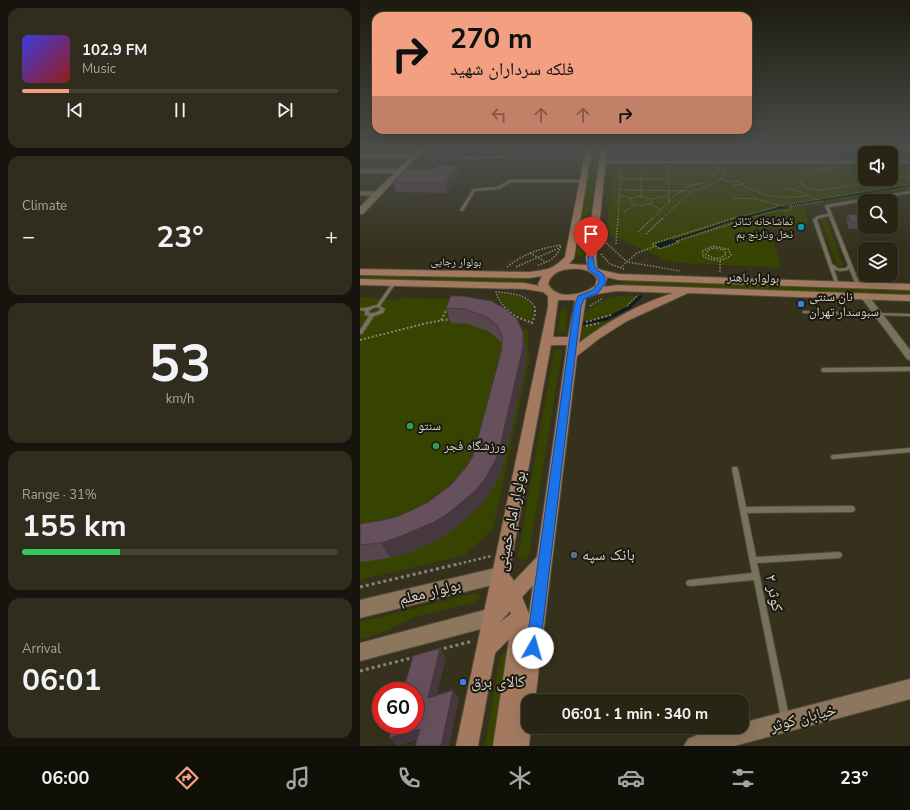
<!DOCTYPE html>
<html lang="en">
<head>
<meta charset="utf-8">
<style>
	:root { --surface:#282515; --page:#302d1e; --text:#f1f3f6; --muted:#a5a5a0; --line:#444234; --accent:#f2a081 }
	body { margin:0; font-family:"Nunito Sans","Noto Naskh Arabic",sans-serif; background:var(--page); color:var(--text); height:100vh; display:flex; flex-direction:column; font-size:15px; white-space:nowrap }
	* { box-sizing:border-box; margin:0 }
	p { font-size:13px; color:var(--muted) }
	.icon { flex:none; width:22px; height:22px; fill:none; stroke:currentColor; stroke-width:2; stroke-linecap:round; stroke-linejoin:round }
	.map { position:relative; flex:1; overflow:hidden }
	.details { display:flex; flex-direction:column; gap:8px; padding:8px; background:#16140c; width:360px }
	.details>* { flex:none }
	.hud { position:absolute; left:12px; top:12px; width:380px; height:122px; border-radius:12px; box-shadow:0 4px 16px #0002,0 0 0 1px var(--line); background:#f2a081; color:#111; overflow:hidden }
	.tools { position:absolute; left:498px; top:146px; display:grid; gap:8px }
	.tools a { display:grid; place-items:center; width:40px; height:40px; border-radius:8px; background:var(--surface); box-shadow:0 4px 16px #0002,0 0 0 1px var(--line); font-size:20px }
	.speed { position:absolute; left:12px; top:682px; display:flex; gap:8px; font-size:20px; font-weight:700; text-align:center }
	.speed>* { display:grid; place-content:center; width:52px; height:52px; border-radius:50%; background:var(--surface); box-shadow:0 4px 16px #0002,0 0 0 1px var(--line); line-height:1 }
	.speed .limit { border:6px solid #d22; background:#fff; color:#111 }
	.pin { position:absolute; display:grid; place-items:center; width:34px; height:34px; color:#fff; margin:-41px -17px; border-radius:50% 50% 50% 0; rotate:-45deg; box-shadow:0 0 4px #0007 }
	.pin .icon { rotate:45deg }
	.me { position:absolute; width:44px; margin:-22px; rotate:7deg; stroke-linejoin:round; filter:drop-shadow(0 0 3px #0008) }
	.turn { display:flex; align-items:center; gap:14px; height:84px; padding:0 12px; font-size:18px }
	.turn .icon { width:52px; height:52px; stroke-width:2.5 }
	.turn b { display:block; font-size:28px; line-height:34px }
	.lanes { display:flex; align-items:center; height:38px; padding:0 12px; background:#0003; justify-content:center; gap:20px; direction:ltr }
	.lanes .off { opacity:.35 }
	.big { font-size:30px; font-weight:700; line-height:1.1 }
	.details .card { flex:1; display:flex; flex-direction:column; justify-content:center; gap:6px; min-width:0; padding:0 14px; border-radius:12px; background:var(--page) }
	.details .dial { align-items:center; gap:0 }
	.dial b { font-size:52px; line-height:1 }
	.song { display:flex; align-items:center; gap:12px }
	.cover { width:48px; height:48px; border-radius:6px; background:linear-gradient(135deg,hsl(240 70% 55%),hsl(0 70% 35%)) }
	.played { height:4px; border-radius:2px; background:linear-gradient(90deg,var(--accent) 15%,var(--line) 15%) }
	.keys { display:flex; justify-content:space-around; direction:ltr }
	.heat { display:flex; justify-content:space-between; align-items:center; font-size:22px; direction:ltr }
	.charge { height:6px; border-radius:3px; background:linear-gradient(90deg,#34c759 31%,var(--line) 0) }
	.trip { position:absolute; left:161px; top:694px; width:228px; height:40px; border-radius:12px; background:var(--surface); box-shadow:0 4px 16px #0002,0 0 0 1px var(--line); font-weight:700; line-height:40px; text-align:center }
	.dock { display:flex; height:64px; justify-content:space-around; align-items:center; background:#100f08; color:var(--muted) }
	.dock .icon { width:28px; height:28px }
	.dock .active { color:var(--accent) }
	.dock b { font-size:18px; color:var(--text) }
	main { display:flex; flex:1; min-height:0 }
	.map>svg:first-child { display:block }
</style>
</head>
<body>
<main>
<section class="details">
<div class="card">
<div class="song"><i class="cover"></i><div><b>102.9 FM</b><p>Music</p></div></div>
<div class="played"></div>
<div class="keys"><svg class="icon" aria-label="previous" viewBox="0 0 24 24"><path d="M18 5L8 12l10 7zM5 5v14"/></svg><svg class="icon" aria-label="pause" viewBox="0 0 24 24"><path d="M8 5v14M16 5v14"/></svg><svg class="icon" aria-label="next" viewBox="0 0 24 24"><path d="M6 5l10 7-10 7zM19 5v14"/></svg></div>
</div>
<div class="card"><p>Climate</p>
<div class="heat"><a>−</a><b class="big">23°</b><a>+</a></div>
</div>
<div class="card dial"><b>53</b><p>km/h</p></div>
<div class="card"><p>Range · 31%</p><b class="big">155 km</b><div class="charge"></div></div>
<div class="card"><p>Arrival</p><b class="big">06:01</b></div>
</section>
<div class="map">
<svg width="550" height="746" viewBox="0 0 550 746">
	<rect width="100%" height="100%" fill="#35311c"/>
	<!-- green -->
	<g fill="#374300">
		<polygon points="233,148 239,148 224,255 219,257 216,255"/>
		<polygon points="252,165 505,165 505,179 531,179 531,165 550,165 550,189 445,206 448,224 432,223 433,229 409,229 422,268 322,263 308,261 247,233"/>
		<polygon points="464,218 466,219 483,266 477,265 461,219"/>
		<polygon points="0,274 61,276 62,277 56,280 0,279"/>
		<polygon points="72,276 162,278 166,280 160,283 69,281"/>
		<polygon points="264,280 550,290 550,295 264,285 260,283 261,281"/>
		<path d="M138,294C152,294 172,296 173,313L171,321C157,316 144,309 138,294Z"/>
		<path d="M258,296H276C265,312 242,319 223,321C227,305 244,299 258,296Z"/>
		<path d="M0,297C15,297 27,303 42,298L135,300L146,317L168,330L169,362L133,529L105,555L0,580Z"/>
		<polygon points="204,308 208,310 205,331 199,333 197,331 201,310"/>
		<polygon points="252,320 222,340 223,327"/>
		<polygon points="197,349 202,351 169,555 167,558 163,560 159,559 158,555 194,351"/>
		<polygon points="115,593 120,595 120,598 115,602 54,617 19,634 0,639 0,622"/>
		<polygon points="148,651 139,746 125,746 140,657 143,652"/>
	</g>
	<!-- water -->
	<polygon fill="#0b1a20" points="422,206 427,208 375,220 315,241 316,242 300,248 295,244 311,239 313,240 374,219"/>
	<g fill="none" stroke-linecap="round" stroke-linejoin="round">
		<!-- stream-far2 -->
		<polyline stroke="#0b1a20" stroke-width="2" points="425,206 550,185"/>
		<!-- stream-far1 -->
		<polyline stroke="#0b1a20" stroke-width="2.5" points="268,308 281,296"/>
		<!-- stream -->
		<polyline stroke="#0b1a20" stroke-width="3" points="221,324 246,319 270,307"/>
		<!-- lane casing -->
		<g stroke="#514d3b" stroke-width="2">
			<g id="lane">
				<polygon points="150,148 152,148 148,157 147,158 100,159 99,158 100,157 146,156"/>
				<polygon points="545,148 547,148 550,150 550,153"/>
				<polygon points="242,161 505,161 505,163 241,163 241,161"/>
				<rect x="531" y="161" width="19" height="2"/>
				<polygon points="150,180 223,180 225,181 223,182 151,182 139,189 115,191 103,211 100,210 113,189 137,187"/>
				<path d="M550,191V193L469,207L500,285L498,286L496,285L489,268L488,270L480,271L474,269L479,285L478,286H476L453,220C457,215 462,215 468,214V213L465,206L466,205ZM469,216L488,265L486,268L479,269L472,264L457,220L459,218Z"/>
				<path d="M33,282H34L36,283L20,306L25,309L23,313L14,316L2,334H0V330L9,316L5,315V311L0,310V308C7,309 10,306 17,305ZM17,307L21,309C18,312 13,314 9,313V311L13,308Z"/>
				<polygon points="443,311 550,314 550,316 445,313 443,313"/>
				<polygon points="550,367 550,371 463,372 461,370 463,368"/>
				<polygon points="550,448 550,452 474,459 472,459 471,457 472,455 474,455"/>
				<polygon points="373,467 377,467 378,469 386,507 492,506 494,507 495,509 494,511 492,512 387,513 396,557 479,552 481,553 482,555 481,557 479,558 397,563 429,717 428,720 425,721 422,720 421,717 394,580 330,586 327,585 326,583 327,581 330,580 392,573 372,469"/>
			</g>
		</g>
		<!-- street casing -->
		<g stroke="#514d3b" stroke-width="2">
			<g id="street">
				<polygon points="0,154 53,155 56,157 53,159 0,158"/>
				<polygon points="0,169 39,169 42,171 39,173 0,173"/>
				<polygon points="0,191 18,192 21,194 18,196 0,195"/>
				<polygon points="504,293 507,294 550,350 550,360 547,359 500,296"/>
			</g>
		</g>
		<!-- secondary casing -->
		<g stroke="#514d3b" stroke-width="2">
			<g id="secondary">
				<polygon points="59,148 65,148 3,214 0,214 0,207"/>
				<polygon points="140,567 146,569 148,575 146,581 140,583 0,618 0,600"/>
				<polygon points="132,608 138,611 141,617 138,623 132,626 0,661 0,643"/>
				<path d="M550,679V699L374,746H324L328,739C345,731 363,727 382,727V723Z"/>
			</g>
		</g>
		<!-- primary casing -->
		<g stroke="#514d3b" stroke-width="2">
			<path id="primary" d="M226,148H232L214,258L209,264L227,265L226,258L241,148H247L236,258L237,268L241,270L259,274L550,284V290L259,280L246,277L247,279L244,287L257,285L550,295V301L328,293L267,321L240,338L217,356L175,701H168V727H171L169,746H133L149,639L135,653L118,746H96L188,307V296L183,292L165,289L0,285V279L165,283L179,286L178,284L182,276L169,278L0,275V269L169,272C185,270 193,270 205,257ZM220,269C227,270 233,272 237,279L235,286C221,295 197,301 188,284C192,270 207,268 220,269ZM257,291L313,293C279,304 248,321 219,343L226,298L237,294ZM198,300H215L208,337H193ZM191,345H207L177,557L154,581L149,574ZM173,585L169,614L162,597ZM150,611L151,614L140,622L141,621Z"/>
		</g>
		<!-- path-far4 -->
		<g stroke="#878473" stroke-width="1" stroke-dasharray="1 1" stroke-linecap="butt">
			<polyline points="308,166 309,203"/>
			<path d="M473,168C460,170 447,170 441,183L448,188L462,190L550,176"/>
			<polyline points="308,174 357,174"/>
			<polyline points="281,175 281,196"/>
			<polyline points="261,179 308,179"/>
			<polyline points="361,179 372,182"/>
			<polygon points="374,181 384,184 373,185 371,183"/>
			<polyline points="511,182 521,188"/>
			<polyline points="308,184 337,184"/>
			<path d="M383,185C404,197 425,200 448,195"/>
			<polyline points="426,188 445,193 455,199"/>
			<polyline points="260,190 330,191"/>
			<polyline points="259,195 272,198"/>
			<polygon points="278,196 288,198 292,201 291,203 281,206 270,202 270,199"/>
			<polyline points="373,198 396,199 417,205"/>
			<polyline points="291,199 309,196"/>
			<polyline points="289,204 302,210"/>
			<polyline points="430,204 550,184"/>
			<polyline points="431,206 463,201"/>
			<polyline points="264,212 275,205"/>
			<polyline points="258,219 261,167"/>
			<path d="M292,219C302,209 313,196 324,189C336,181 356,187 359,167"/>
			<polyline points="302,219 331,191 347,187 361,179 366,167"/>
			<polyline points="371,219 416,207 417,205 430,205 432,209 427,211 419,210 385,219"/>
		</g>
		<!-- path-far3 -->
		<g stroke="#878473" stroke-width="1.5" stroke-dasharray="1.5 1.5" stroke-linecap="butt">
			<polyline points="374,218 292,244 300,249 319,242 317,241 389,218"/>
			<polyline points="278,232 293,218"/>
			<polyline points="286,234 303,218"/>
			<polyline points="242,239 267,262 320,271"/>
			<polyline points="256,244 258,218"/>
			<path d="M353,246L368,249L371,255C363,262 353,261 344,257L342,251Z"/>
			<path d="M354,248L364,250L366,254C360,260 353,259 346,254L348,250Z"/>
			<polyline points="170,253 186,262"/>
			<polyline points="241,254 250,264 264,269"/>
			<polyline points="360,261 360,273"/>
			<path d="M147,267C163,254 181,248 201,245C198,257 189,262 178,265"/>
			<polyline points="156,267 201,247"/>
			<polyline points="260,268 277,253 296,246"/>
			<polyline points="230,306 243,298"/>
			<polyline points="267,306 278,295"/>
			<path d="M145,308L138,298L136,292C150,293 168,294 175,308"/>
		</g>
		<!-- path-far2 -->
		<g stroke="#878473" stroke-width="2" stroke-dasharray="2 2" stroke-linecap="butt">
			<polyline points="144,307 155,316 172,323 175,314 175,307"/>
			<polyline points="81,320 87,309"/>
			<polyline points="226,322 251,315"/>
			<polyline points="226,326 239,323"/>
			<polyline points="0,340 67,323 90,319"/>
		</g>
		<!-- path-far1 -->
		<polyline stroke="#878473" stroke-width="2.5" stroke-dasharray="2.5 2.5" stroke-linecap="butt" points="94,565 131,556"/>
		<!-- path -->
		<g stroke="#878473" stroke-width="3" stroke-dasharray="3 3" stroke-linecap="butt">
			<polyline points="0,587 98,564"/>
			<polyline points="78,650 113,641"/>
			<polyline points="0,671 55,657"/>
		</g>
		<!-- lane -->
		<use href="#lane" fill="#77725b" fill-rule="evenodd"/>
		<!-- street -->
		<use href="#street" fill="#77725b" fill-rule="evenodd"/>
		<!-- secondary -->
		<use href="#secondary" fill="#8d765e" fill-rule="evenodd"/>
		<!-- primary -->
		<use href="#primary" fill="#a37a60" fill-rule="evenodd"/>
	</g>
	<!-- wall -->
	<g fill="#58454e">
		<rect x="267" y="148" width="18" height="10"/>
		<polygon points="374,148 459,148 462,152 461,158 378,158"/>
		<polygon points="505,148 541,148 543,150 541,158 531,158 531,153 510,153"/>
		<polygon points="97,166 99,175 86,193 36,192 33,182 75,169"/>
		<polygon points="488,214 502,222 500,229 489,229 486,221"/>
		<polygon points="91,296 163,332 166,348 166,363 142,471 129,495 120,506 95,528 81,538 48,553 30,558 0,562 0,524 24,520 39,516 67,503 91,485 107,466 113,456 142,349 142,345 140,341 130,332 108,324 91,323 86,308"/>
	</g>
	<!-- shaded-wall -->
	<g fill="#473840">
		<polygon points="97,166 99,175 86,193 84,183"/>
		<polygon points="163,332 166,348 166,363 142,471 129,495 120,506 95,528 81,538 48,553 30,558 21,543 89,513"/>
		<polygon points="80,648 86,658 74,706 68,698"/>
		<polygon points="93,690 99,699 89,746 81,746"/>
		<polygon points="60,729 66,737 37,746 29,738"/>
	</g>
	<!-- building -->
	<g fill="#66505b" stroke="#473840">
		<rect x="267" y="148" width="18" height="4"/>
		<polygon points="377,148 459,148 462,152 379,152"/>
		<polygon points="514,148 541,148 543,150 516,150"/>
		<polygon points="79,165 97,166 84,183 33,182 46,169 75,169"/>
		<polygon points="488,214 499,215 502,222 491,222"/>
		<polygon points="91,296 102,296 131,301 146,309 157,319 163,332 163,347 138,455 125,479 115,491 89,513 74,522 39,537 21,543 0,545 0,524 24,520 39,516 67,503 91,485 107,466 113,456 142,349 142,336 137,325 127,317 105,309 86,308"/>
		<polygon points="80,648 68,698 93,690 81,746 55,746 60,729 29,738 33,725 55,725 55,691 43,691 53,656"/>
	</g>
	<!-- sky -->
	<linearGradient id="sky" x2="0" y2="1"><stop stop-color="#1d1b0f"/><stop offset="0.59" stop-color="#4b4e4b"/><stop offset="1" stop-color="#4b4e4b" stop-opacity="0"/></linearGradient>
	<rect width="550" height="252" fill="url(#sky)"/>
	<!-- route -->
	<polygon fill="#1a73e8" stroke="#114b97" points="228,256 233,256 235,268 244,275 246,282 238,293 224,299 221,307 180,648 178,653 173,655 168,653 166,648 214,307 218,296 233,290 239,282 238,277 228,269"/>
	<!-- markers -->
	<circle fill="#0f9aa8" stroke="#1b1910" stroke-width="1.5" cx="441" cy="227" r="4"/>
	<g fill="#3f7fe0" stroke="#1b1910" stroke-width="1.5">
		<circle cx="441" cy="304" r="4"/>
		<circle cx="103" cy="682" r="4"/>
	</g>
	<g fill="#2e9e5b" stroke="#1b1910" stroke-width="1.5">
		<circle cx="50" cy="426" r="4"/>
		<circle cx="76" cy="446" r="4"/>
	</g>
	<circle fill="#5c6f8a" stroke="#1b1910" stroke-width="1.5" cx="214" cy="555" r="4"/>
	<g text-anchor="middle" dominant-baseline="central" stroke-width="4" stroke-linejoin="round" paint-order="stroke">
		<!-- far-poi labels -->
		<g font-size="11" fill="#d6d4c7" stroke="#1b1910" text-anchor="end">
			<text x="433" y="221">تماشاخانه تئاتر<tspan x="433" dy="13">نخل ونارنج بم</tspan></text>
		</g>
		<!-- far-street labels -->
		<g font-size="11" fill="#d6d4c7" stroke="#1b1910">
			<text transform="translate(96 262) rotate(1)">بولوار رجایی</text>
		</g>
		<!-- street labels -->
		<g font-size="13" fill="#d6d4c7" stroke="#1b1910">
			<text transform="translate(393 278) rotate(2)">بولوار باهنر</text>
		</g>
		<!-- poi labels -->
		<g font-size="13" fill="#d6d4c7" stroke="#1b1910" text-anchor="start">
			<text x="449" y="297">نان سنتی<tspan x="449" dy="15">سبوسدار تهران</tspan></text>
			<text x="58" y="426">سنتو</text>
			<text x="84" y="446">ورزشگاه فجر</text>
		</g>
		<!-- near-street labels -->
		<g font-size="16" fill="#d6d4c7" stroke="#1b1910">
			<text transform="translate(151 521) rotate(-79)">بولوار امام خمینی</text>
			<text transform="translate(70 592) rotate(-14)">بولوار معلم</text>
			<text transform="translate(414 593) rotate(79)">کوثر ۲</text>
			<text transform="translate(443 718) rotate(-15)">خیابان کوثر</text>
		</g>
		<!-- near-poi labels -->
		<g font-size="16" fill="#d6d4c7" stroke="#1b1910" text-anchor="start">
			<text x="222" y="555">بانک سپه</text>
			<text x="111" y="682">کالای برق</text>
		</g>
	</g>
</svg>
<div class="tools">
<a><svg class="icon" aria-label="sound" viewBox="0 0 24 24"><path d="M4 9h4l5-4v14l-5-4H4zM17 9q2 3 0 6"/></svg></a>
<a><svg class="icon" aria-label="search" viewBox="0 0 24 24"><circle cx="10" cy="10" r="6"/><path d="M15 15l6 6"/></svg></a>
<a><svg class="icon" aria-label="layers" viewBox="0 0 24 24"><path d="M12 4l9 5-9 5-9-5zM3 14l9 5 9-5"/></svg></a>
</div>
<div class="speed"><div class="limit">60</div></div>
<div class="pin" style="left:231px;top:258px;background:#d93025"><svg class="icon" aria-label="arrive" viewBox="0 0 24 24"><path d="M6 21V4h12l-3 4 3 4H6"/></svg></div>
<svg class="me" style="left:173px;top:648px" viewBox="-20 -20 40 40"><circle r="19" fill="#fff"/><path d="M0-13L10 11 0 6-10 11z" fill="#1a73e8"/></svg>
<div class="trip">06:01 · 1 min · 340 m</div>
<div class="hud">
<div class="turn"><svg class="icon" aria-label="right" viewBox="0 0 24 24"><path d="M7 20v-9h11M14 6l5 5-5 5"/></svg><div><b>270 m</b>فلکه سرداران شهید</div></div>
<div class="lanes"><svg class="icon off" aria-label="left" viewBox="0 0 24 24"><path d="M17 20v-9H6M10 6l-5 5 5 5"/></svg><svg class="icon off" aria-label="ahead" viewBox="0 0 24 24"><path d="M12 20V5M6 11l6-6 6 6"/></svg><svg class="icon off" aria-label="ahead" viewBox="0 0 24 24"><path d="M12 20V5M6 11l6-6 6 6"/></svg><svg class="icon" aria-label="right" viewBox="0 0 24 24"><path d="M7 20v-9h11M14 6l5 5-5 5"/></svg></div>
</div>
</div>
</main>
<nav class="dock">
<b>06:00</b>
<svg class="icon active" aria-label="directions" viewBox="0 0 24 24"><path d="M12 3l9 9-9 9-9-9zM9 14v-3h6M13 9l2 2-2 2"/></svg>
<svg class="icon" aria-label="music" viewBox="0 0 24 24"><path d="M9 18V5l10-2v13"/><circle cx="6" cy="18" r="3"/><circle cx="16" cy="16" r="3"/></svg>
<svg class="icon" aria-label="phone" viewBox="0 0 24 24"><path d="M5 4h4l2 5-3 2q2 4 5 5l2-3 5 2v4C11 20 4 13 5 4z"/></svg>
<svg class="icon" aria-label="climate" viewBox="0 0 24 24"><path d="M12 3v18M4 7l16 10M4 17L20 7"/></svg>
<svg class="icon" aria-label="car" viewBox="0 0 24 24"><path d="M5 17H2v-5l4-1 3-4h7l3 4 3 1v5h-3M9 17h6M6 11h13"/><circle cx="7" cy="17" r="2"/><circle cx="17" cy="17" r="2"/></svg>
<svg class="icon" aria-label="filters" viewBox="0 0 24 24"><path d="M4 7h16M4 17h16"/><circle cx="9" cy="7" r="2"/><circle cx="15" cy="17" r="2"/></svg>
<b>23°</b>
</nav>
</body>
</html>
